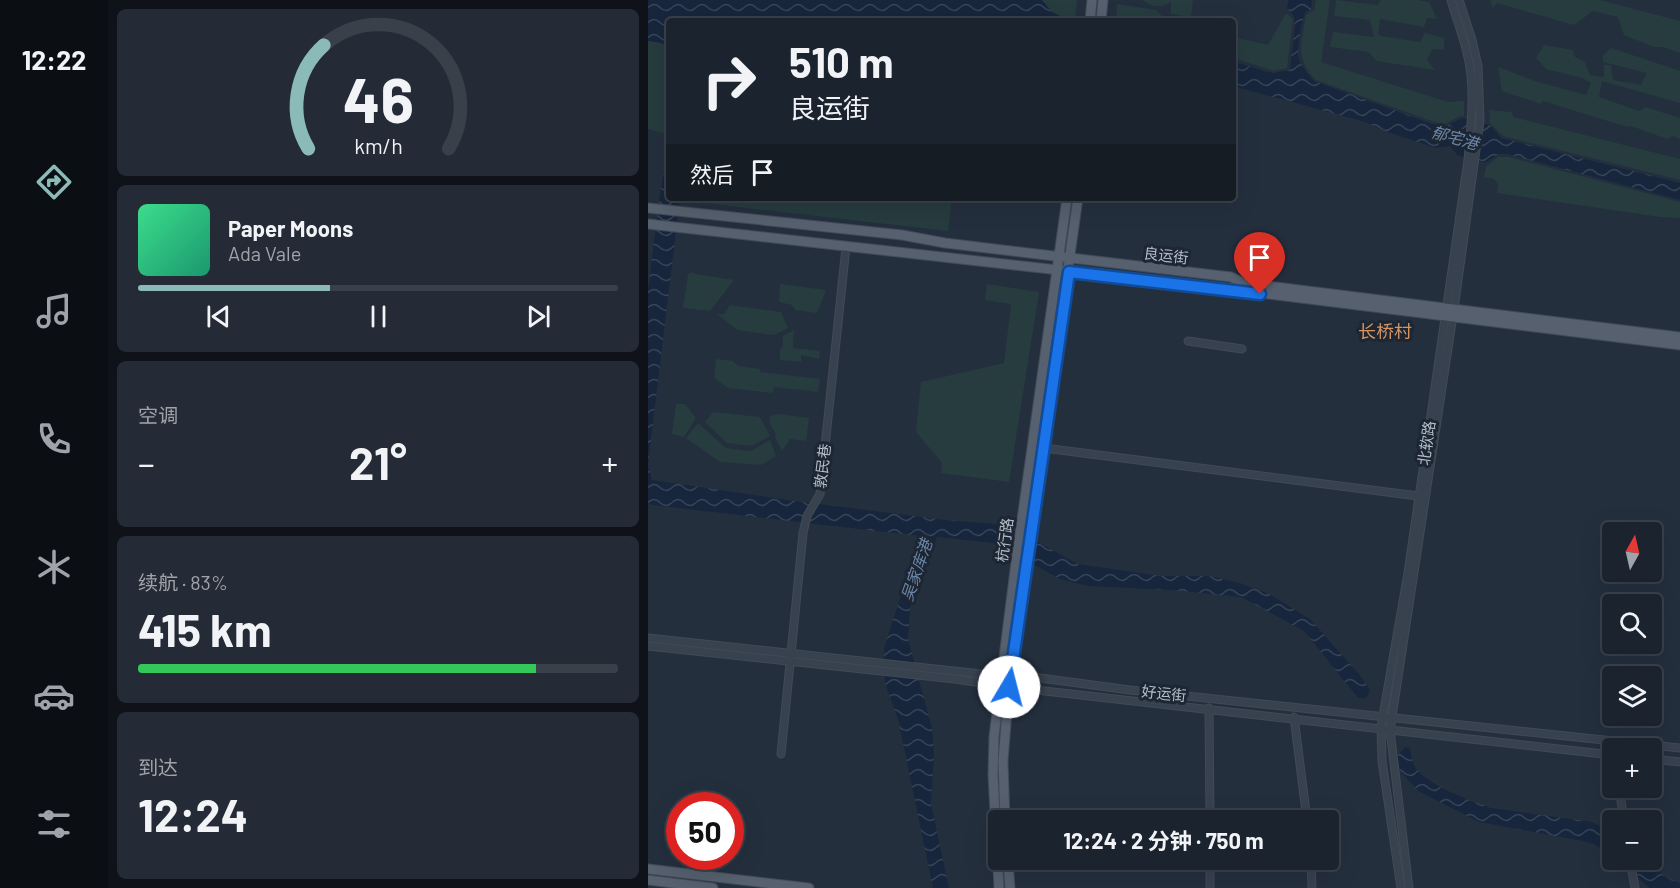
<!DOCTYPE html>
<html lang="zh">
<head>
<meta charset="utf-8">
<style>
	:root { --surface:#1b232e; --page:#242b36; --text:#f1f3f6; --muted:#a0a4aa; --line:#39404a; --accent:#8bbbb9 }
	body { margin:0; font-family:Barlow,"Noto Sans SC",sans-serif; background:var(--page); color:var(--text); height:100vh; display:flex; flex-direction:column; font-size:22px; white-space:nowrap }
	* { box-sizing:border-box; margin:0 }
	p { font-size:20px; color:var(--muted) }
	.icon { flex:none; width:33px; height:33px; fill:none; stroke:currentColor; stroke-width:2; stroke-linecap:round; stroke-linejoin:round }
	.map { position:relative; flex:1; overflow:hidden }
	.sheet { display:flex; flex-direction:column; gap:9px; padding:9px; background:#0f1319; width:540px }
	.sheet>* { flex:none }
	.top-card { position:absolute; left:18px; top:18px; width:570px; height:183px; border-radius:6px; box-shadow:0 6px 24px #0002,0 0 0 2px var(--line); background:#1b232e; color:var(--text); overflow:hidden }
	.needle { width:39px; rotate:8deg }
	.controls { position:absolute; left:954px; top:522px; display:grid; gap:12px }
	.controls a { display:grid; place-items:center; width:60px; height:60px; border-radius:6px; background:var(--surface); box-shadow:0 6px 24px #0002,0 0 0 2px var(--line); font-size:30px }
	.speed { position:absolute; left:18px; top:792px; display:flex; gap:12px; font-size:30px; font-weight:700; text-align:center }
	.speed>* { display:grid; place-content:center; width:78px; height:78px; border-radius:50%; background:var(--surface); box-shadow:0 6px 24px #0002,0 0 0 2px var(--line); line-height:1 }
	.speed .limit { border:9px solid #d22; background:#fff; color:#111 }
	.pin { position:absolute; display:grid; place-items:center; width:51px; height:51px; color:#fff; margin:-62px -26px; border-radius:50% 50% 50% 0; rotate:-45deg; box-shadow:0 0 6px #0007 }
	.pin .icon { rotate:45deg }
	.me { position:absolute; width:66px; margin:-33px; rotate:8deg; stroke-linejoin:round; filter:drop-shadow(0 0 4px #0008) }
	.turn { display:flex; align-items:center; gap:21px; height:126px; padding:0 24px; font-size:27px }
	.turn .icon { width:78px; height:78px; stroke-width:2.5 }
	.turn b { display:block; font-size:42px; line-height:51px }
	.then { display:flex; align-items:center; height:57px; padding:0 24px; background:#0003; gap:12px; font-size:22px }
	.big { font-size:45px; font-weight:700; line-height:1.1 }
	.sheet .card { flex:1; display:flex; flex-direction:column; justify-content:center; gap:9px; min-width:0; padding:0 21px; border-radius:9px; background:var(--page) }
	.sheet .dial { align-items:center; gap:0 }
	.dial svg { height:156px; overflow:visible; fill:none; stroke:var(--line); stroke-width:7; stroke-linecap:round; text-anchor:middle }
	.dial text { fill:var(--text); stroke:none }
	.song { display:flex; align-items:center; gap:18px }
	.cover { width:72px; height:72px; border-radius:9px; background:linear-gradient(135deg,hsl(150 70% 55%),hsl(160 70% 35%)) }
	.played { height:6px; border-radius:3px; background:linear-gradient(90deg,var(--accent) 40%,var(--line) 40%) }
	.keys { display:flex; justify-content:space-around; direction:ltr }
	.heat { display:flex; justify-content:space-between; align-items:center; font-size:33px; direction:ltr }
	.charge { height:9px; border-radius:4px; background:linear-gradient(90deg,#34c759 83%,var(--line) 0) }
	.trip { position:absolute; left:340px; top:810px; width:351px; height:60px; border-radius:6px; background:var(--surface); box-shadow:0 6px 24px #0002,0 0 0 2px var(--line); font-weight:700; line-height:60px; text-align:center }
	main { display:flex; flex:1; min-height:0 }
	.tab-bar { display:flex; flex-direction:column; width:108px; justify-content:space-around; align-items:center; background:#0b0e12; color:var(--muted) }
	.tab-bar .icon { width:42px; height:42px }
	.tab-bar .active { color:var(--accent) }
	.tab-bar b { font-size:27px; color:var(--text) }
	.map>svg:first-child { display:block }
</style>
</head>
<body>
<main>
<nav class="tab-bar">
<b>12:22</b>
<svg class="icon active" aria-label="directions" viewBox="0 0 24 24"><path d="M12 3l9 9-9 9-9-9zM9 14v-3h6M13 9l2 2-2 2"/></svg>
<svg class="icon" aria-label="music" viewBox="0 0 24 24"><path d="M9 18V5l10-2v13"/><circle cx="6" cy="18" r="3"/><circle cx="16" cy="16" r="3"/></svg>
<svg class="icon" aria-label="phone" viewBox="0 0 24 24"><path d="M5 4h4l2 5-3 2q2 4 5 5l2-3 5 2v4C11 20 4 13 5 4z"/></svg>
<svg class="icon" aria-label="climate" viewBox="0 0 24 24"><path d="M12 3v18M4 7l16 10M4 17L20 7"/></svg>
<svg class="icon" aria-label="car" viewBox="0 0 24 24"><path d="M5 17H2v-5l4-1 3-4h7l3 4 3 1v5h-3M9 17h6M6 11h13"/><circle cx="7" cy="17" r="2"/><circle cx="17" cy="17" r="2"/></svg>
<svg class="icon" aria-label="filters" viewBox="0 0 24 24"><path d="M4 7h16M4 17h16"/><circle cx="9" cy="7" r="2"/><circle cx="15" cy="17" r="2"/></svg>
</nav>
<section class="sheet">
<div class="card dial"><svg viewBox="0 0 100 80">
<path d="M14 69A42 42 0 1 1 86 69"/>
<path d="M14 69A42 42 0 0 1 22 16" stroke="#8bbbb9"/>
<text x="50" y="56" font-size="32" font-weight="700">46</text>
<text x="50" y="72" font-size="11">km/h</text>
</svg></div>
<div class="card">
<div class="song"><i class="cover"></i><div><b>Paper Moons</b><p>Ada Vale</p></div></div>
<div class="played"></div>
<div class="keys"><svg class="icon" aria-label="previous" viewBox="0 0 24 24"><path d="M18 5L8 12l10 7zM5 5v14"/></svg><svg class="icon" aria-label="pause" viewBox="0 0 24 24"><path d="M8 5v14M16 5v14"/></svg><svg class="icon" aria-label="next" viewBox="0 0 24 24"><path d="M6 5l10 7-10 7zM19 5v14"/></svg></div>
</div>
<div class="card"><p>空调</p>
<div class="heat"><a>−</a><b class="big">21°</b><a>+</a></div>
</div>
<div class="card"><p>续航 · 83%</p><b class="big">415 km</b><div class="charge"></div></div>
<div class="card"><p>到达</p><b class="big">12:24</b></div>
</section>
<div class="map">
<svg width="1032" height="888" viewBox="0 0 1032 888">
	<defs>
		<pattern id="water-waves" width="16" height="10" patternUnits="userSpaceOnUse" patternTransform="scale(1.5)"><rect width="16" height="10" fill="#17263c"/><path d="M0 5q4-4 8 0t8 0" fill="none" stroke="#364457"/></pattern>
	</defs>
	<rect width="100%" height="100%" fill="#242f3e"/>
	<!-- green -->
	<g fill="#263c3f">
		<polygon points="0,0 429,0 427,21 21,21 21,135 0,129"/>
		<path d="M495,0H545L543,17L523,14V2C513,8 504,8 495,0Z"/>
		<path d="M668,0H682L673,62L800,102L816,101V116H812L795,125L668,80C646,58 654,42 658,15L666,10Z"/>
		<polygon points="688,0 730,5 732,0 770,0 781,2 789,19 779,18 776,27 732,19 730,34 733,36 772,42 777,33 796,38 796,50 784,49 779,60 787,70 728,61 721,52 682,47 685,32 726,37 722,20 686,16"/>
		<polygon points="842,0 952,0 1032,21 1032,53 1015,47 1006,47 976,35 970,17 945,11 926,25 849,3 845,8"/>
		<polygon points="469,4 508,10 515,17 534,21 468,21"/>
		<polygon points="638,13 645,19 639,68 626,71 585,58 585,37 620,45"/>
		<polygon points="896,45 925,50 927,57 937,62 942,75 956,77 956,65 963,65 965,80 993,85 999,73 955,62 955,56 963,48 1032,71 1032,103 954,81 951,97 991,111 998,107 1032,118 1032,139 1026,136 1019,139 983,126 979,127 895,101 893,104 854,91 850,67 887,81 938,95 943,83 934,78 898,69 888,58"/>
		<polygon points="841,110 864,112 865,117 1032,159 1032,180 855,136 842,123"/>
		<polygon points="850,157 861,157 1032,202 1032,218 1012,217 849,193 850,184 846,179 836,177 838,167"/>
		<polygon points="30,198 304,198 300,231 47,202"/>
		<polygon points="43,272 48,274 86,280 62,311 35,308 40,274"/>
		<polygon points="132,284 178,290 169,313 147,310 144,305 131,302"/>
		<polygon points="339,284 391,292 361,482 293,473 294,463 268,432 273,382 356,363 363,304 337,300"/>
		<polygon points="82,305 133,312 140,328 126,335 89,330 69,314 76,314"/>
		<polygon points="146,330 145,348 172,351 171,359 153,355 153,362 132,360 132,350 135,346 135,336"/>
		<polygon points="68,359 85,361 90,366 112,369 112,372 172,379 170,392 126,387 125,393 80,388 66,378"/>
		<polygon points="28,404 37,404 48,418 36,437 24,434"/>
		<polygon points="65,412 112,417 122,436 104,446 79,443 57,422"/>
		<polygon points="130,414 161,418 158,441 142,439 134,451 127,437 128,434 121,422 122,416"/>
		<polygon points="50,423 78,448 103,451 122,440 128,456 113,465 72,462 38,438"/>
	</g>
	<!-- water -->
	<g fill="url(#water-waves)">
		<polygon points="0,0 394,0 404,12 423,21 21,21 21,47 13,43 0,41"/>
		<path d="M640,0H664L663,10L658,11C653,21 650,44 650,55C651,64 660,74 666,81L787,125L798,126L814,118L842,125L853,138L1032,183V200L859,154H851L837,163L809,155L802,146L788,148L742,133L717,122L585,86V62L625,73L642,70L647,26L646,16L639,8Z"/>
		<polygon points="21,141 21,198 32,198 0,464 0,289 12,194"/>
		<polygon points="0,466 4,480 139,500 298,520 359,525 430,564 513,576 561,576 592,583 621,594 662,619 711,674 722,690 719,698 710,698 656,631 593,597 523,590 440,586 412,579 346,543 289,537 262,607 260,639 284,728 286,753 283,804 301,888 285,888 250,719 237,684 236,648 272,536 4,505 0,503"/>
		<path d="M757,747L762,748C763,754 764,761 767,767C779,785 823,801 843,808L944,822L964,832V852L935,841L831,822L770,791L752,771L749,756Z"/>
		<polygon points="972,860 998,860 1019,878 1032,883 1032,888 1001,888"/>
	</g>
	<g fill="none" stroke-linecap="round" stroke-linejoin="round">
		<!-- minor casing -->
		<g stroke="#414a57" stroke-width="9">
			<g id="minor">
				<polyline points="540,341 594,349"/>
				<polyline points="396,448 770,496"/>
				<polyline points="0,638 352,676 363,674 482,690 1032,748"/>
				<polyline points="0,646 307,679 361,687 964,755"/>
				<polyline points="561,708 562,820"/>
				<polyline points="646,717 659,820"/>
				<polyline points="133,754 155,533 159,516 172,494 198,247"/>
				<polyline points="1004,759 1032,762"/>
				<polyline points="971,788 976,820"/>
				<polyline points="562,860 562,888"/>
				<polyline points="663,860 664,888"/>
				<polyline points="982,860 987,888"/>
				<path d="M753,888L734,761L733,727L760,573L820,160C823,125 828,88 819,53C815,35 808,18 803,0"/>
				<polyline points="761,888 742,730 806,309 832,121 830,66 824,40 811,0"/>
			</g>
		</g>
		<!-- major casing -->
		<g stroke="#414a57" stroke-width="11">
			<g id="major">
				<polyline points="442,21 444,0"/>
				<polyline points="453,21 455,0"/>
				<polyline points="0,208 254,235 297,243 583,277 595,283 1032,337"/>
				<polyline points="0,224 580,289 1032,345"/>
				<polyline points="357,820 355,761 361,687 430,198"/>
				<polyline points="360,860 362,888"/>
				<polyline points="0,869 161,888"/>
				<polyline points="0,880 65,888"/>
				<polyline points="351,888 345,775 346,736 368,562 419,198"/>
			</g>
		</g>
		<!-- minor -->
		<use href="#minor" stroke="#38414e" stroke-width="7"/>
		<!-- major -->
		<use href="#major" stroke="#56606e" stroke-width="9"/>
	</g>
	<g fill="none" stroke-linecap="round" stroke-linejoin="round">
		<!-- route casing -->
		<g stroke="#114b97" stroke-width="15">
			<polyline id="route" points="361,687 421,272 612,294"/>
		</g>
		<!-- route -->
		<use href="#route" stroke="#1a73e8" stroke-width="10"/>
	</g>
	<g text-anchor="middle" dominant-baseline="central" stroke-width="6" stroke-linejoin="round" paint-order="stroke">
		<!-- street labels -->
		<g font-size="15" fill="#b4bcc9" stroke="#1d2633">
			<text transform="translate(518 255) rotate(7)">良运街</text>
			<text transform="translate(778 443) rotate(-82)">北软路</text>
			<text transform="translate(174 466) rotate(-83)">敦民巷</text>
			<text transform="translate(356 540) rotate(-82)">杭行路</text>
			<text transform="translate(516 693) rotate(6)">好运街</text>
		</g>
		<!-- water labels -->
		<g font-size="16" font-style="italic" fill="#6d86a8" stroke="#1d2633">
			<text transform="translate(807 137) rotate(16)">郁宅港</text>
			<text transform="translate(268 570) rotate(-71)">吴家库港</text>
		</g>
		<!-- quarter labels -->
		<g font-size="18" fill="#d59563" stroke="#1d2633">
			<text x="737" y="331">长桥村</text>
		</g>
	</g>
</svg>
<div class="controls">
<a><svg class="needle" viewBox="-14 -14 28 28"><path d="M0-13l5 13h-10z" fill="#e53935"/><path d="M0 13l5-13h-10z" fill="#a0a4aa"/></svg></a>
<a><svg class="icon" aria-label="search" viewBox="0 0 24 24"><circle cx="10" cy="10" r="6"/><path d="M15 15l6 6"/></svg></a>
<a><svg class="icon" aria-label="layers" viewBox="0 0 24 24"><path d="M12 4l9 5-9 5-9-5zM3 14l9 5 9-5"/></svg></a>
<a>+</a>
<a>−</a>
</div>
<div class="speed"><div class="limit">50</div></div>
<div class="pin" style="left:612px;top:294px;background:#d93025"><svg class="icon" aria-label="arrive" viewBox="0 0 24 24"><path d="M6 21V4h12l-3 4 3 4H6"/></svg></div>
<svg class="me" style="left:361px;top:687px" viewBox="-20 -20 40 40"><circle r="19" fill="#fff"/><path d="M0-13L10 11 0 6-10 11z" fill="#1a73e8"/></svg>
<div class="trip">12:24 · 2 分钟 · 750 m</div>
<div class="top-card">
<div class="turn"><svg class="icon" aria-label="right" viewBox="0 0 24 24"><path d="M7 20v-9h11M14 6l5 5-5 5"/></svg><div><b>510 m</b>良运街</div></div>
<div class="then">然后<svg class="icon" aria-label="arrive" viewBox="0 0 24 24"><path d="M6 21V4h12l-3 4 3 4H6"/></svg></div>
</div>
</div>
</main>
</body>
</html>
